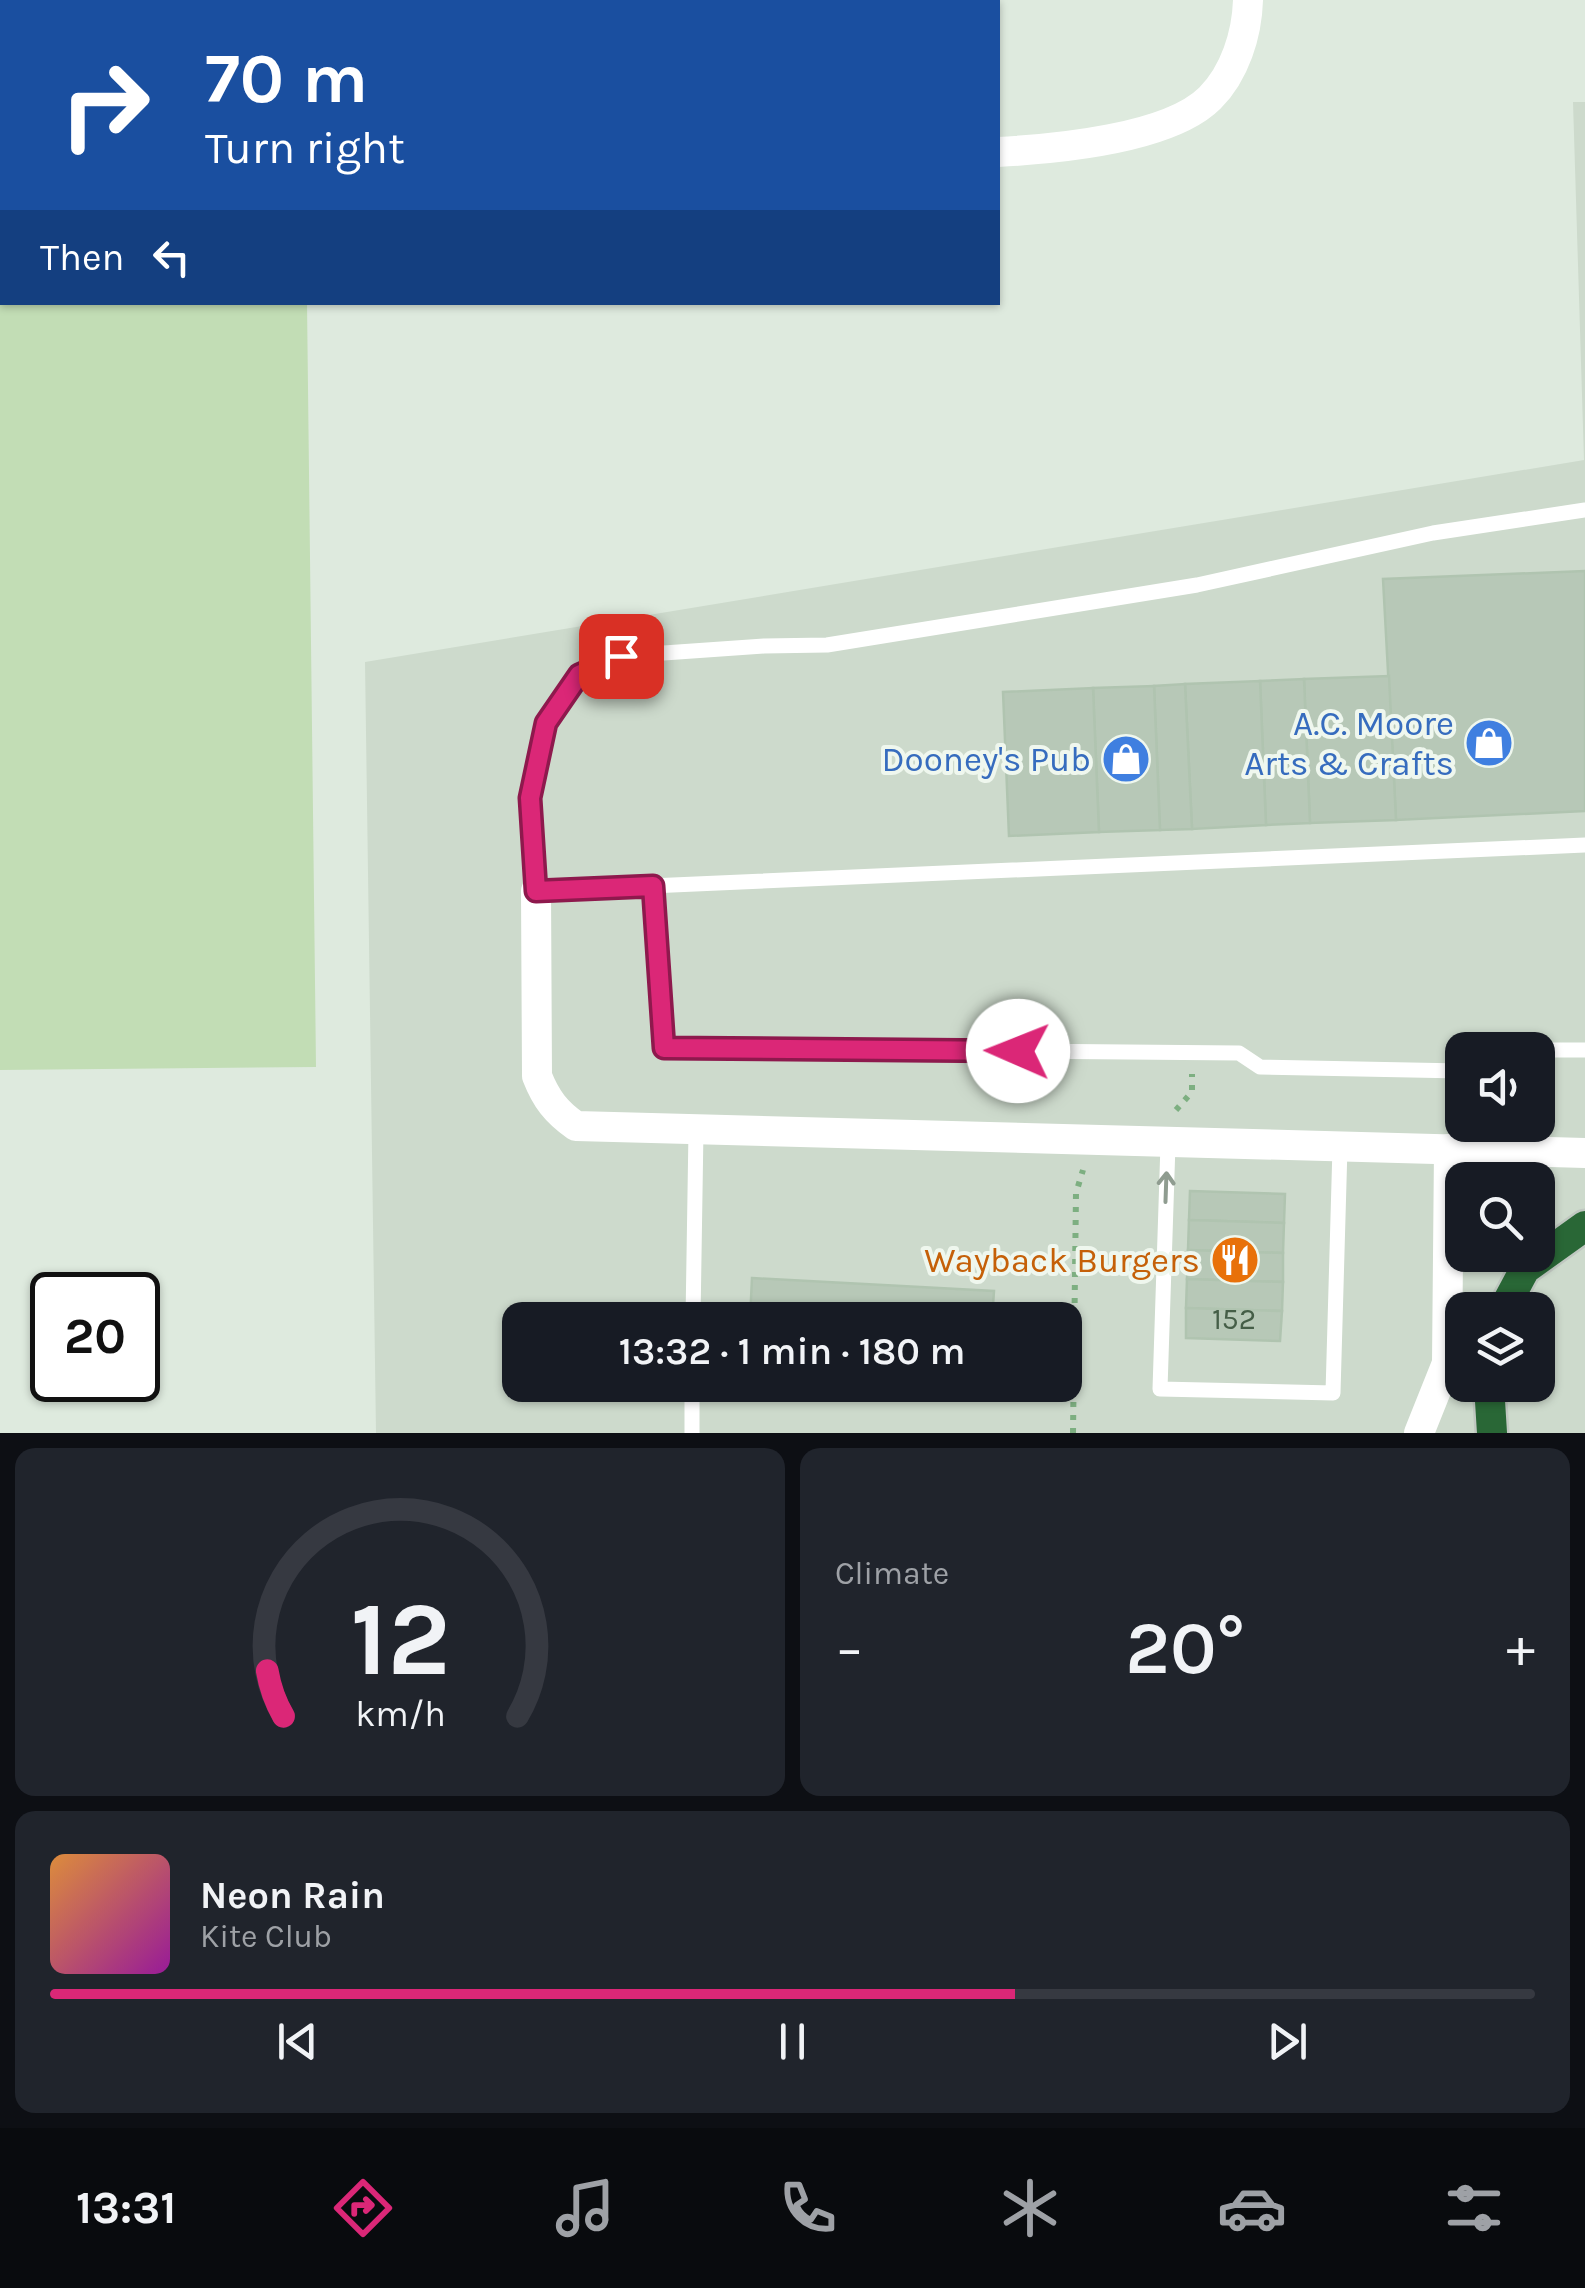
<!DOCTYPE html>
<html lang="en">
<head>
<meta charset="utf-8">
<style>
	:root { --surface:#171b24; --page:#20242c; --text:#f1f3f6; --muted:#9ea1a6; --line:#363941; --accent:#db2777 }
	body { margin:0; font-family:Karla,sans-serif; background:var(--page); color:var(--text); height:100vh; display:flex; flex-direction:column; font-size:38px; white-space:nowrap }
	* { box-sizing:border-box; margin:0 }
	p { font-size:32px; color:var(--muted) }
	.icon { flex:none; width:55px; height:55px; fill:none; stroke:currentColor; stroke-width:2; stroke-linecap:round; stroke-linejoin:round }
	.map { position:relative; height:1433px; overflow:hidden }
	.drawer { display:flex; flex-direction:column; gap:15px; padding:15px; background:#0d0f14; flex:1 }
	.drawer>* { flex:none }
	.banner { position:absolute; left:0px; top:0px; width:1000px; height:305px; box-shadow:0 2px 8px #0004; background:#1a4fa0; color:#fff; overflow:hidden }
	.controls { position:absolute; left:1445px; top:1032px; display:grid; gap:20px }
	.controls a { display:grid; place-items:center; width:110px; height:110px; border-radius:20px; background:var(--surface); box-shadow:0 2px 8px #0004; font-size:50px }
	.speed { position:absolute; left:30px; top:1272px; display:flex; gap:20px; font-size:50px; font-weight:700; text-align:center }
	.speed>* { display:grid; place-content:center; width:130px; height:130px; border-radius:50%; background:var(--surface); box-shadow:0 2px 8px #0004; line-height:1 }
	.speed .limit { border:5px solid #111; border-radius:15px; background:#fff; color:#111 }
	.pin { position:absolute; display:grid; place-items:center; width:85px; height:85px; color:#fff; margin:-42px; border-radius:20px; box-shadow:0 5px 15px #0006 }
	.me { position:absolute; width:110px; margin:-55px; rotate:271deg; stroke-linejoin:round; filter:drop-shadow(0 0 8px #0008) }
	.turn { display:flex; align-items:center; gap:35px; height:210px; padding:0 40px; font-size:45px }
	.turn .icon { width:130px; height:130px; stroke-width:2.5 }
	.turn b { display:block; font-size:70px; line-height:85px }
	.then { display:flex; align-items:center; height:95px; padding:0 40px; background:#0003; gap:20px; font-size:38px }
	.big { font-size:75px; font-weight:600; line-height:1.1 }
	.drawer .tile { flex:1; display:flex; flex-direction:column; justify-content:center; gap:15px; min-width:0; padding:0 35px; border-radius:20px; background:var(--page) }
	.drawer .dial { align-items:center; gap:0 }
	.dial svg { height:260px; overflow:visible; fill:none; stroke:var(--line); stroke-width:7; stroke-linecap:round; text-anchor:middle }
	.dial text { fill:var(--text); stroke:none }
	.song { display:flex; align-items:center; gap:30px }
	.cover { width:120px; height:120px; border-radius:15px; background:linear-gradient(135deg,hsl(30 70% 55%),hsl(300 70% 35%)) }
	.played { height:10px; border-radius:5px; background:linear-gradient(90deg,var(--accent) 65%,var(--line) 65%) }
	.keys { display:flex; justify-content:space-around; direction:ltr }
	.heat { display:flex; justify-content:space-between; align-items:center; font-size:55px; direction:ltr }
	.drawer .tiles { flex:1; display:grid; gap:15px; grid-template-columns:1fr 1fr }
	.tile:last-child { grid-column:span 2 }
	.trip { position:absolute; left:502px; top:1302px; width:580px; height:100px; border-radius:20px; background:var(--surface); box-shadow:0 2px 8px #0004; font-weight:600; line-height:100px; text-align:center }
	.tab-bar { display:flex; height:160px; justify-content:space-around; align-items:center; background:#090b0e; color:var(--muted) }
	.tab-bar .icon { width:70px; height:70px }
	.tab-bar .on { color:var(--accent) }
	.tab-bar b { font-size:45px; color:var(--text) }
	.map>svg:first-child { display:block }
</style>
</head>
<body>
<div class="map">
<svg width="1585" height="1433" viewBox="0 0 1585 1433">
	<rect width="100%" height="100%" fill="#deeade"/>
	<!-- built -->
	<path fill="#cddacc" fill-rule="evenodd" d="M1573,102H1585V1433H376L365,662L1584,460ZM1462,1050H1538V1125H1462ZM1462,1180H1538V1255H1462ZM1462,1310H1538V1385H1462ZM520,1320H1065V1385H520Z"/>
	<!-- green -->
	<polygon fill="#c2ddb5" points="0,0 304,0 2,2 2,302 307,303 316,1067 0,1070"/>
	<!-- building -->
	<g fill="#b7c8b7" stroke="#b0c4b0" stroke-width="2.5">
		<polygon points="1585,571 1585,811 1396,820 1383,579"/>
		<polygon points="1389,676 1396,820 1310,823 1304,679"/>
		<polygon points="1304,679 1310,823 1266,825 1260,681"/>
		<polygon points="1260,681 1266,825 1192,829 1185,684"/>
		<polygon points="1185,684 1192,829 1160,830 1154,686"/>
		<polygon points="1154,686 1160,830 1099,832 1093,688"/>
		<polygon points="1093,688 1099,832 1009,836 1003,692"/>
		<polygon points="1190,1191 1285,1194 1284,1223 1189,1220"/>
		<polygon points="1189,1220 1284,1223 1283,1253 1188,1250"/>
		<polygon points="1188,1250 1283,1253 1283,1282 1187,1279"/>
		<polygon points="752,1278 994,1291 992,1320 750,1320"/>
		<polygon points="1187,1279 1283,1282 1282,1311 1186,1308"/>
		<polygon points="1186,1308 1282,1311 1280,1341 1186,1338"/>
		<polygon points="830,1385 989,1385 988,1394"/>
	</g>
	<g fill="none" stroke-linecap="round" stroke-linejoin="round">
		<!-- highway casing -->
		<g stroke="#c0c8c1" stroke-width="35">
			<g id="highway">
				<polyline points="1503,1310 1525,1269 1585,1226"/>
				<polyline points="1489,1385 1492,1433"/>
			</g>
		</g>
		<!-- path -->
		<g stroke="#7daf81" stroke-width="6" stroke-dasharray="5 8" stroke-linecap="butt">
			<polyline points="1176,1110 1192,1092 1192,1074"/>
			<polyline points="1073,1433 1076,1193 1083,1170"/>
		</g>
		<!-- lane -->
		<g stroke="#fff" stroke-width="15">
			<polyline points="1585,510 1433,533 1197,585 827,645 764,646 621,656 579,675 546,723 530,798 536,891 1585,845"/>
			<polyline points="653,885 664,1048 1239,1053 1260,1067 1462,1071"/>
			<polyline points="1531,1050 1585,1050"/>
			<polyline points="1168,1144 1160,1389 1333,1393 1340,1147"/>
			<polyline points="693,1320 696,1130"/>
			<polyline points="692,1433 692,1385"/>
		</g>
		<!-- street -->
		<g stroke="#fff" stroke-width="30">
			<path d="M998,152C1054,149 1169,139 1210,98C1235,73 1247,34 1248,0"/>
			<path d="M536,891L537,1076C546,1099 556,1112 576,1126L1585,1153"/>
			<polyline points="1419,1433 1447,1363 1449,1149"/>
		</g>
		<!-- highway -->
		<use href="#highway" stroke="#296736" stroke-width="30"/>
	</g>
	<!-- one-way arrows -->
	<defs><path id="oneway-shaft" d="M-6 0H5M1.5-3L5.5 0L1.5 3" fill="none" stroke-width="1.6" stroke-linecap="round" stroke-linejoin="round" transform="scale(2.5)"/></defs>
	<use stroke="#8f9c90" href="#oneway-shaft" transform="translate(1166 1187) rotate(-88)"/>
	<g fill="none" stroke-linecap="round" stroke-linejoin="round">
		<!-- route casing -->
		<g stroke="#8e194d" stroke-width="25">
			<polyline id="route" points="621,656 579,675 546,723 530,798 536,891 653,886 664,1048 1018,1051"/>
		</g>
		<!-- route -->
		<use href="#route" stroke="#db2777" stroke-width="18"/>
	</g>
	<!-- icons -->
	<defs>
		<g id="shop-disc" transform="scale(2.5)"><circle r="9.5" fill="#3f7fe0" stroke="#eff7ee"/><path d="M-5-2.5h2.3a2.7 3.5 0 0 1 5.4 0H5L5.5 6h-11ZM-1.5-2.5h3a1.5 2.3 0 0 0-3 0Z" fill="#fff"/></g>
		<g id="restaurant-disc" transform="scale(2.5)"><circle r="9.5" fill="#e8710a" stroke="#eff7ee"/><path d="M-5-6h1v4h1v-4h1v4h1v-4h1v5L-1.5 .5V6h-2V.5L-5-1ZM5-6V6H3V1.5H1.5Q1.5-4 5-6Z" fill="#fff"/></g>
	</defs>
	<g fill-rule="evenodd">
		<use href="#shop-disc" x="1489" y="743"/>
		<use href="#shop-disc" x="1126" y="759"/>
		<use href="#restaurant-disc" x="1235" y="1260"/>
	</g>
	<g text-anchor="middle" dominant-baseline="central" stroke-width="8" stroke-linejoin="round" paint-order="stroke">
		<!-- number labels -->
		<g font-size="30" fill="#455e47">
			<text x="1234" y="1319">152</text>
		</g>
		<!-- shop labels -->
		<g font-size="35" fill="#366cbe" stroke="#eff7ee" text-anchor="end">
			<text x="1454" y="723">A.C. Moore<tspan x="1454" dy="40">Arts &amp; Crafts</tspan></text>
			<text x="1091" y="759">Dooney's Pub</text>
		</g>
		<!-- food labels -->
		<g font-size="35" fill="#c56008" stroke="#eff7ee" text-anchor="end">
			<text x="1200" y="1260">Wayback Burgers</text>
		</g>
	</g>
</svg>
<div class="controls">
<a><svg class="icon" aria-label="sound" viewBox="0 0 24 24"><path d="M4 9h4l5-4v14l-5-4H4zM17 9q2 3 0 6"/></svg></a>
<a><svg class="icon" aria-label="search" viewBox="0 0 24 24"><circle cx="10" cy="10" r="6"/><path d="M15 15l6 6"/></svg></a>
<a><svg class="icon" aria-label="layers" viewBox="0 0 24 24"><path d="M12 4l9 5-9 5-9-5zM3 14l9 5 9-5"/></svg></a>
</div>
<div class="speed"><div class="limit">20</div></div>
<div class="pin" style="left:621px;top:656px;background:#d93025"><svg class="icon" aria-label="arrive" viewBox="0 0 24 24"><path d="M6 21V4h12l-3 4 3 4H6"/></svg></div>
<svg class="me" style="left:1018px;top:1051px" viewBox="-20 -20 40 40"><circle r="19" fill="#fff"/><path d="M0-13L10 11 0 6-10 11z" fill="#db2777"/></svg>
<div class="trip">13:32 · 1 min · 180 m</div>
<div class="banner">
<div class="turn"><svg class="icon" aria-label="right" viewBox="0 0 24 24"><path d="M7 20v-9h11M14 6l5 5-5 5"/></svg><div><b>70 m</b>Turn right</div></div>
<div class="then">Then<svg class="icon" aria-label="left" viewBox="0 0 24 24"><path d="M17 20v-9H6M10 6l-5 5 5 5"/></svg></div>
</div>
</div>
<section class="drawer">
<div class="tiles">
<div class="tile dial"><svg viewBox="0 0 100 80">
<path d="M14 69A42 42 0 1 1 86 69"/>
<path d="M14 69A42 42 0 0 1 9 55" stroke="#db2777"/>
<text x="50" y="56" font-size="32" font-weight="700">12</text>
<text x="50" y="72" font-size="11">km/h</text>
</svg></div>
<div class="tile"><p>Climate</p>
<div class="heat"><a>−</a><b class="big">20°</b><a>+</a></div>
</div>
<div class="tile">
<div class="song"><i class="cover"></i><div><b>Neon Rain</b><p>Kite Club</p></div></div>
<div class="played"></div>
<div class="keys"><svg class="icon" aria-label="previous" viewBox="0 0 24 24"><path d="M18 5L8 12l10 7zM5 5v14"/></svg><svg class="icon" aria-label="pause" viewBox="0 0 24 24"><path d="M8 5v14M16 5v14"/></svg><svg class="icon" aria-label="next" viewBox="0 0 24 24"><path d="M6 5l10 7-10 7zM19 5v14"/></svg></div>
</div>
</div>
</section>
<nav class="tab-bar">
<b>13:31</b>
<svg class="icon on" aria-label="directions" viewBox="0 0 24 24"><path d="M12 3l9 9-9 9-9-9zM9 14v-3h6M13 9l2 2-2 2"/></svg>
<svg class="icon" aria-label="music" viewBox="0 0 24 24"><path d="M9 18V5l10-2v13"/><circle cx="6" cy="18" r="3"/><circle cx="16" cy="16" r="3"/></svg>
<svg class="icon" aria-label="phone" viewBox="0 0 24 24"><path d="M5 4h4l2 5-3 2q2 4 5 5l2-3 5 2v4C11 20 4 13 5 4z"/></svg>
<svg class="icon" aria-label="climate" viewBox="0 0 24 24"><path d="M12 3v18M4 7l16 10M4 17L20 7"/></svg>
<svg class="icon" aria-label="car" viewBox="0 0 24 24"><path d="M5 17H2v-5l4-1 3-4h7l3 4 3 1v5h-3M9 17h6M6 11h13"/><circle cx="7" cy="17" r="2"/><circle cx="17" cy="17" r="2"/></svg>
<svg class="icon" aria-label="filters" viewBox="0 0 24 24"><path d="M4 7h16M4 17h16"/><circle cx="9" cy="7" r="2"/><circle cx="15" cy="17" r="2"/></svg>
</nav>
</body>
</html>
